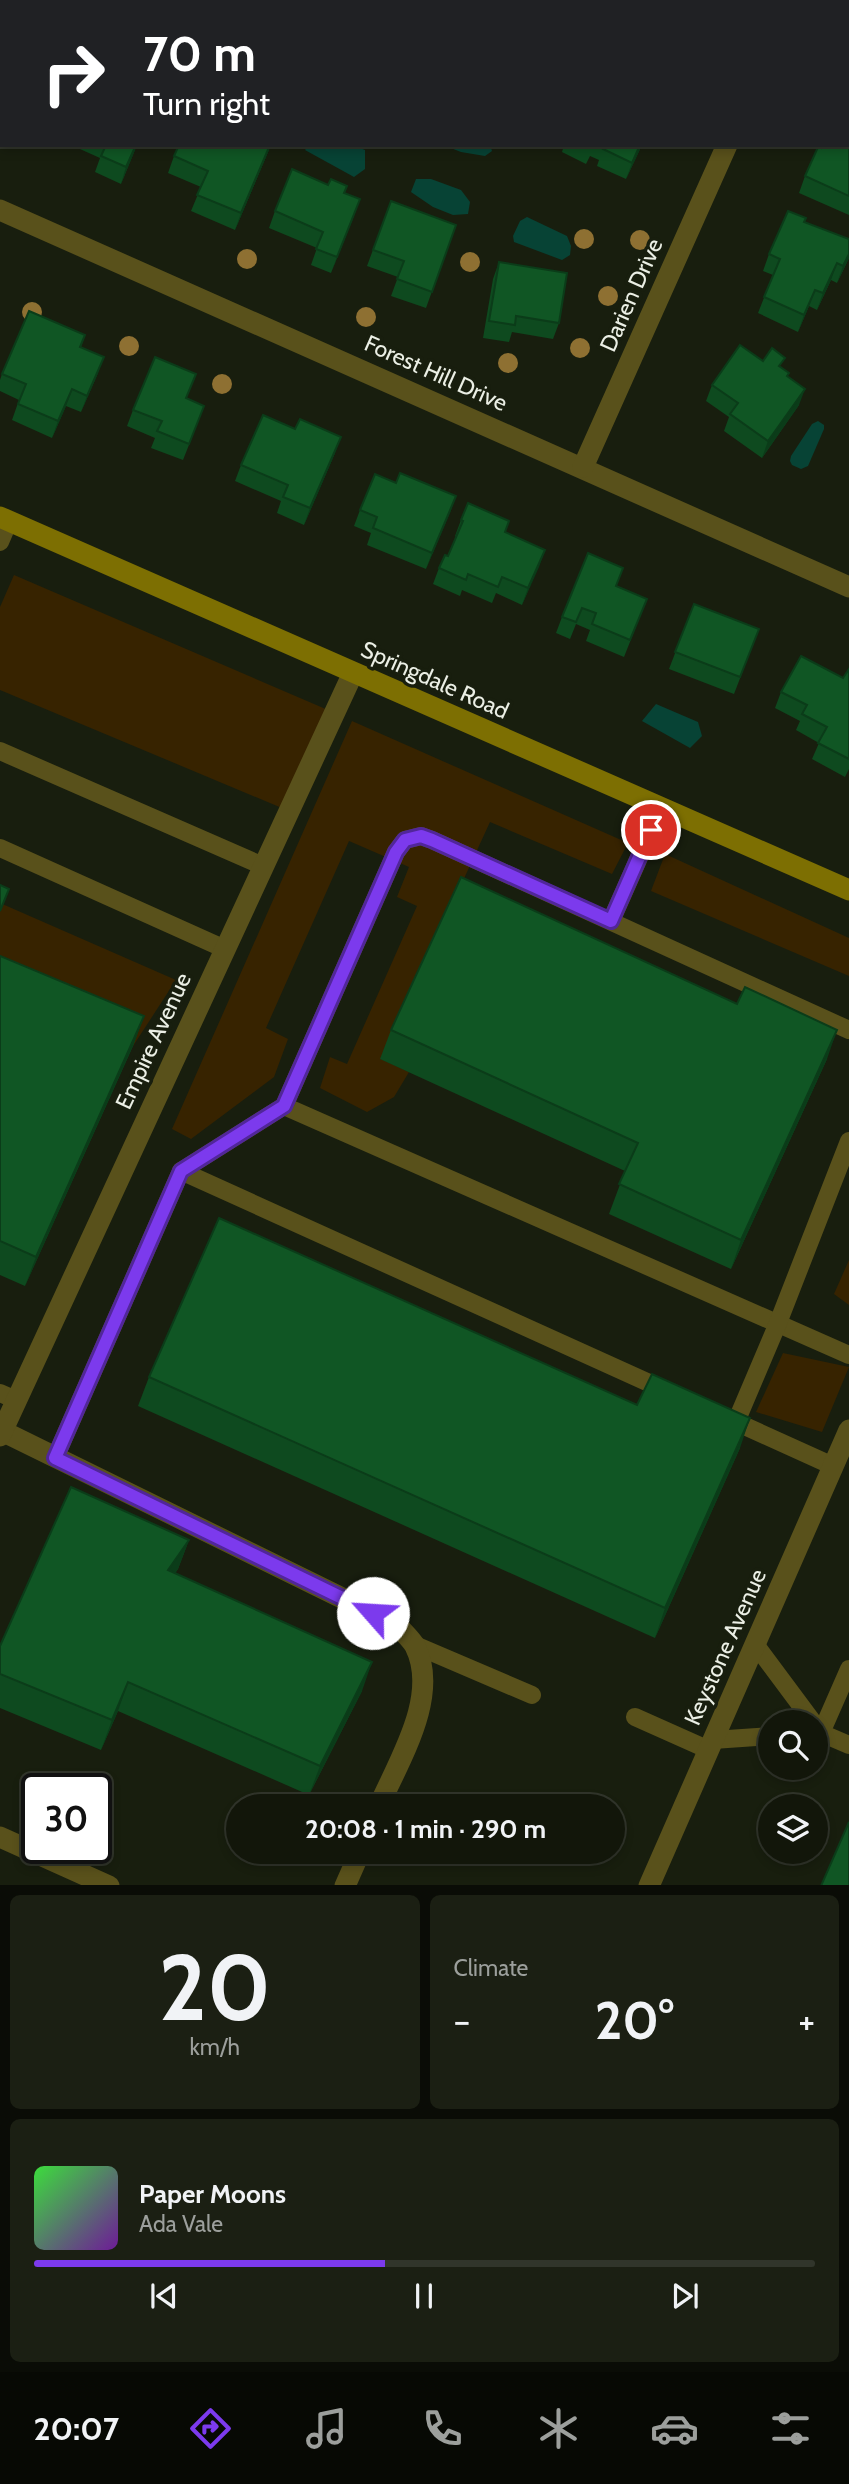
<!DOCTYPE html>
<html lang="en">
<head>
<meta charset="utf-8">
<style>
	:root { --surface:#12160a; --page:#1b1f13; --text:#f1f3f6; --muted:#9c9f9c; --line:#31352b; --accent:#7c3aed }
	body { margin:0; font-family:Cabin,sans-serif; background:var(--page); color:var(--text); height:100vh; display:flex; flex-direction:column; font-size:26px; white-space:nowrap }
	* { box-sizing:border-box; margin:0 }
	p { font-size:23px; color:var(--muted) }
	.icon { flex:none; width:38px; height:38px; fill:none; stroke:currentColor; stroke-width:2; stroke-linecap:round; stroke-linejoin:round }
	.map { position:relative; height:1885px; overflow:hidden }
	.sheet { display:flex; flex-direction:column; gap:10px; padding:10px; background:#0a0c06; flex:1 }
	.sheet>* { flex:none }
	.banner { position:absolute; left:0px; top:0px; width:850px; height:147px; box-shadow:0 4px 10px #0003,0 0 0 2px var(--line); background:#202124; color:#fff; overflow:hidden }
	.fabs { position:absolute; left:758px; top:1710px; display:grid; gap:14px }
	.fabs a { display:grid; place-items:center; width:70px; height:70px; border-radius:50%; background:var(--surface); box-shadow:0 4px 10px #0003,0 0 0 2px var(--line); font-size:35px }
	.speed { position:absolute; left:21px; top:1773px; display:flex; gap:14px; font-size:35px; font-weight:700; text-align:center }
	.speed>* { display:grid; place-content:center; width:91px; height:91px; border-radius:50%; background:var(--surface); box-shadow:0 4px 10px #0003,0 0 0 2px var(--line); line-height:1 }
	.speed .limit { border:4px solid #111; border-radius:10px; background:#fff; color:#111 }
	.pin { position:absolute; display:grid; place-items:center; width:60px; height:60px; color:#fff; margin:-30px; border:4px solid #fff; border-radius:50%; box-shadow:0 2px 7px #0007 }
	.me { position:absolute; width:77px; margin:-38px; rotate:296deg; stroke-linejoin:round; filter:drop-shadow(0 0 5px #0008) }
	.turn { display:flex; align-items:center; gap:24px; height:147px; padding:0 28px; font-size:32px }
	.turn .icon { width:91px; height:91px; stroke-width:2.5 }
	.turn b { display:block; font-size:49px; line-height:60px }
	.big { font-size:52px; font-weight:800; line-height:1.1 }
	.sheet .widget { flex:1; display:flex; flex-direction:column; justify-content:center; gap:10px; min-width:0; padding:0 24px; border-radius:10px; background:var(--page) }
	.sheet .dial { align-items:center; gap:0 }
	.dial b { font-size:91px; line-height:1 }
	.song { display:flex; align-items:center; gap:21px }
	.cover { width:84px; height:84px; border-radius:10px; background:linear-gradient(135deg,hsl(120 70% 55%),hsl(280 70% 35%)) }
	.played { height:7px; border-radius:4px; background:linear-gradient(90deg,var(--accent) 45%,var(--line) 45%) }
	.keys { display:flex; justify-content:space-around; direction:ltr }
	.heat { display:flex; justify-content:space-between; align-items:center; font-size:38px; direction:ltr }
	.sheet .tiles { flex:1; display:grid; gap:10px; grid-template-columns:1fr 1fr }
	.widget:last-child { grid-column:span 2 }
	.trip { position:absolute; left:226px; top:1794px; width:399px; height:70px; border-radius:35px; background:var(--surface); box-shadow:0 4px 10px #0003,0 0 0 2px var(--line); font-weight:800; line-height:70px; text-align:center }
	.tabs { display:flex; height:112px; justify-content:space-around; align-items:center; background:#070904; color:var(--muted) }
	.tabs .icon { width:49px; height:49px }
	.tabs .active { color:var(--accent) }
	.tabs b { font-size:32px; color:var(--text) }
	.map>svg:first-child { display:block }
</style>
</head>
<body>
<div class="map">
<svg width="849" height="1886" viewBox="0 0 849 1886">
	<rect width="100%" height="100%" fill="#181e0e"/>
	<!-- green -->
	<g fill="#372300">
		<polygon points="14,575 335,713 289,811 0,690 0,607"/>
		<polygon points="352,721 628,843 612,874 490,822 381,1059 409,1072 394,1097 367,1112 320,1088 330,1057 347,1064 417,906 397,897 409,867 349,841 266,1028 288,1039 274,1077 191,1139 172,1129"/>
		<polygon points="665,854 849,938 849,976 651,891"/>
		<polygon points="0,903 176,980 133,1046 0,989"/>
		<polygon points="849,1260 849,1305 834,1294"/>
		<polygon points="783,1353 849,1367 822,1432 756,1412"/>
	</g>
	<!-- water -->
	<g fill="#074335">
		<polygon points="309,145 352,145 365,150 365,169 354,177 305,150"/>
		<polygon points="443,145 490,145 492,151 485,156 461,152"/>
		<polygon points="416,179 431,179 461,190 470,202 468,214 453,215 433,207 411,192"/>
		<polygon points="527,217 567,236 571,246 570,255 562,260 514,242 513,236 520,221"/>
		<polygon points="818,421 824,425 824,429 808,466 801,469 792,465 790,461 791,456 812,424"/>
		<polygon points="656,704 698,722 702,736 690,748 642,721"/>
	</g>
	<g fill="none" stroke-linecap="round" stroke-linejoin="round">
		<!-- lane -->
		<g stroke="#59511b" stroke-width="18">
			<polyline points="0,542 9,521"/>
			<polyline points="0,751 263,866"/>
			<polyline points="0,848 225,949"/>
			<polyline points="611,921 661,808"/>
			<polyline points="284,1106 849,1355"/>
			<polyline points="181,1171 669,1392"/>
			<polyline points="0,1393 16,1400"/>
			<polyline points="727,1418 833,1466"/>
			<polyline points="736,1422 778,1323 849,1141"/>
			<polyline points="55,1458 181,1171 284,1106 396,852 405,840 421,836 432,840 849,1030"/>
			<polyline points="755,1644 813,1722"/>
			<polyline points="415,1645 532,1695"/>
			<polyline points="849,1669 821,1733 849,1745"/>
			<polyline points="635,1717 709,1750"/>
			<polyline points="713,1740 770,1736"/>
		</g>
		<!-- street -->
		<g stroke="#59511b" stroke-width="21">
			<polyline points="622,0 626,2"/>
			<polyline points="790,2 791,0"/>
			<polyline points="0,210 849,587"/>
			<polyline points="583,467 727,145"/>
			<path d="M2,1431L397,1625C403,1632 411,1639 415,1646C440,1696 399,1760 379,1806"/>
			<polyline points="0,1436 353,673"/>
			<polyline points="0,1837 109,1886"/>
			<polyline points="345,1886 360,1852"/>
			<polyline points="649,1886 849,1430"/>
		</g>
		<!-- secondary -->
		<polyline stroke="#7d6f02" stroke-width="21" points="0,517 849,890"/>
	</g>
	<!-- trees -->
	<g fill="#8e7032">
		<circle cx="584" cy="239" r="10"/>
		<circle cx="640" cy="240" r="10"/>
		<circle cx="247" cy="259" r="10"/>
		<circle cx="470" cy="262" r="10"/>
		<circle cx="608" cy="296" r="10"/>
		<circle cx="32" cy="312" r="10"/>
		<circle cx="366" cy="317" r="10"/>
		<circle cx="129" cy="346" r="10"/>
		<circle cx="580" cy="348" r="10"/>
		<circle cx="508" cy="363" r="10"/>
		<circle cx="222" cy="384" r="10"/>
	</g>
	<!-- wall -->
	<g fill="#0e4a1f">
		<polygon points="0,27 2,28 2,125 0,124"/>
		<polygon points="849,113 849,215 799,193 805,176 821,148 849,145"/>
		<polygon points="71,145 137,145 121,184 95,172 100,158"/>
		<polygon points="271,145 235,230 191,211 201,187 168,173 174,156"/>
		<polygon points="564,145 642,145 626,179 597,166 599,160 590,156 586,164 562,152"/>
		<polygon points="328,185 347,186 344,193 354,216 331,273 311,265 317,248 269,228 275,211"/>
		<polygon points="391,201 456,225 426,308 391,296 398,277 367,266"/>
		<polygon points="805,222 849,258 837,283 831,280 817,310 809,306 798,332 758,313 773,275 763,271 769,254"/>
		<polygon points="499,262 559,323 553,339 512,332 509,342 483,338 493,279"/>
		<polygon points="85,335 81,347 98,373 81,412 66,406 52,438 12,420 19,400 0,391 0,380 2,374"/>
		<polygon points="763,361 781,368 787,377 799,405 762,458 724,431 729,417 706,401 712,385"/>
		<polygon points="187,398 198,422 183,460 151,448 155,438 127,426 133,410"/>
		<polygon points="295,429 335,453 304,525 277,513 281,501 235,481 241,465"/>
		<polygon points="396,483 456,496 426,569 367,545 371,533 354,526 360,510"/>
		<polygon points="461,520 505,533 545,550 522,605 496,593 492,603 462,590 460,596 433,584 439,568 448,556 456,537 455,536"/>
		<polygon points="617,586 647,599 624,657 586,641 590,630 576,624 570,639 556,633 562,617"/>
		<polygon points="694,604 759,629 734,694 669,669"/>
		<polygon points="849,669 849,769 845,777 812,759 819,743 796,730 800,721 775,708 781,692 843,678"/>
		<polygon points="0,956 144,1016 133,1046 25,1286 0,1275"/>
		<polygon points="391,1030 827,1059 731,1269 609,1214 625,1171 380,1059"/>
		<polygon points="149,1377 740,1448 655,1638 138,1406"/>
		<polygon points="189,1540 178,1569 175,1573 362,1691 309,1795 118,1711 101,1750 0,1708 0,1646"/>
	</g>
	<!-- shaded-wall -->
	<g fill="#0b3c19">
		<polygon points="136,145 137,145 121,184 126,167"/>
		<polygon points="270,145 271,145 235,230 241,213"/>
		<polygon points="640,145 642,145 626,179 632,163"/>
		<polygon points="360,199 354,216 331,273 337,257"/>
		<polygon points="849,254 849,258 837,283 843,266"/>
		<polygon points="837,263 831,280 817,310 823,293"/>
		<polygon points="815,290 809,306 798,332 804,315"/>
		<polygon points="104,357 98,373 81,412 87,396"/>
		<polygon points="72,389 66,406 52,438 58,421"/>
		<polygon points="805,389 799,405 762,458 768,441"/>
		<polygon points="341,437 335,453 304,525 310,508"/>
		<polygon points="456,496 450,513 426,569 432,553"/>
		<polygon points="545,550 539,567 522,605 528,588"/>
		<polygon points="144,1016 133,1046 25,1286 36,1257"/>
		<polygon points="837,1030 827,1059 731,1269 741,1240"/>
		<polygon points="750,1418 740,1448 655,1638 665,1608"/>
		<polygon points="189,1540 178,1569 158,1599 168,1570"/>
		<polygon points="372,1662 362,1691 309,1795 320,1766"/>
		<polygon points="128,1682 118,1711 101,1750 112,1720"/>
	</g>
	<!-- building -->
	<g fill="#105624" stroke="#0b3c19" stroke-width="2">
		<polygon points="236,0 339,0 338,2 236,2"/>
		<polygon points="359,0 426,0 430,2 358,2"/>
		<polygon points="0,27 2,28 2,106 0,105"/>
		<polygon points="849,113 849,196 805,176 818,147 821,148 822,145 849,145"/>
		<polygon points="106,145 136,145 126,167 101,156"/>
		<polygon points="179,145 270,145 241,213 197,195 208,171 174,156"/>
		<polygon points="605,145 640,145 632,163 603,149"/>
		<polygon points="292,169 328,185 331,179 347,186 344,193 360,199 337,257 316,249 323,232 275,211"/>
		<polygon points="391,201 456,225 432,292 397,279 404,261 373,250"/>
		<polygon points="788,211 806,218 804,222 849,239 849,254 843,266 837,263 823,293 815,290 804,315 764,297 780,259 769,254"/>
		<polygon points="499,262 567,273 559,323 516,316 515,325 489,321"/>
		<polygon points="29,311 85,335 80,347 104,357 87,396 72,389 58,421 18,404 26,384 2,374"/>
		<polygon points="740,345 763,361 772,348 785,358 779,366 789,373 787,376 805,389 768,441 730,414 738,403 712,385"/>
		<polygon points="155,357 196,374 186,398 204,406 189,444 157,431 162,421 133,410"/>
		<polygon points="263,415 295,429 300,419 341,437 310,508 283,497 288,485 241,465"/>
		<polygon points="400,473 456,496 432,553 373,528 377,517 360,510 375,474 396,483"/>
		<polygon points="468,503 509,521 505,532 545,550 528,588 502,577 498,587 468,574 466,580 439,568 445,555 448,556 463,521 461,520"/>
		<polygon points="588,553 623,568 616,586 647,599 630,640 592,624 596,613 582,608 576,622 562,617"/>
		<polygon points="694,604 759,629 740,677 675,652"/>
		<polygon points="801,656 843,678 849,669 849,759 818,743 827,727 802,714 807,705 781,692"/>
		<polygon points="461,877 737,1004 745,987 837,1030 741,1240 619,1184 638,1143 391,1030"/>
		<polygon points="0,885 9,889 0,911"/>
		<polygon points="0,956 144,1016 36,1257 0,1241"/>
		<polygon points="219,1218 637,1405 652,1374 750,1418 665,1608 149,1377"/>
		<polygon points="71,1487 189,1540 168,1570 372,1662 320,1766 128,1682 112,1720 0,1674 0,1646"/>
		<polygon points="849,1822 849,1886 821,1886"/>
	</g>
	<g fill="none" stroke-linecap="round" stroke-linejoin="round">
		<!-- route casing -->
		<g stroke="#51269a" stroke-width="18">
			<polyline id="route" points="373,1613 55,1458 181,1171 284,1106 396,852 405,840 421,836 432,840 611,921 651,830"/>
		</g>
		<!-- route -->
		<use href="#route" stroke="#7c3aed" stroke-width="12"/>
	</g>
	<g text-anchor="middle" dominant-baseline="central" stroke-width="7" stroke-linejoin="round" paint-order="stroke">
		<!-- street labels -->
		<g font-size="23" fill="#ebefe5" stroke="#181e0e">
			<text transform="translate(631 295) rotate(-66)">Darien Drive</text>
			<text transform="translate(436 373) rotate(24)">Forest Hill Drive</text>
			<text transform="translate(435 680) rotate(24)">Springdale Road</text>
			<text transform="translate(153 1041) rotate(-65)">Empire Avenue</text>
			<text transform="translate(725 1647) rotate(-66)">Keystone Avenue</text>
		</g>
	</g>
</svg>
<div class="fabs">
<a><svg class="icon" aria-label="search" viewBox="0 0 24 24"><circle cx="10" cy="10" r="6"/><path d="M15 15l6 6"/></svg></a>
<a><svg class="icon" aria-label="layers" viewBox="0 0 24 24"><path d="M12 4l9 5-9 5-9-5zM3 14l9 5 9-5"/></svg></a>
</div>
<div class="speed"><div class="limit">30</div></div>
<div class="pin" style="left:651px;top:830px;background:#d93025"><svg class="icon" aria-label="arrive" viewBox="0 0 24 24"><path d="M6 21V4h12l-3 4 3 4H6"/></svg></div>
<svg class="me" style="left:373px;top:1613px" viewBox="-20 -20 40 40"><circle r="19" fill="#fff"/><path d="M0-13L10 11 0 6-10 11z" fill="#7c3aed"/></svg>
<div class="trip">20:08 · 1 min · 290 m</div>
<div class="banner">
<div class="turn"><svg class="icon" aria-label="right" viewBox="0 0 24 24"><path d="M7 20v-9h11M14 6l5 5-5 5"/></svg><div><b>70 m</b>Turn right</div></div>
</div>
</div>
<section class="sheet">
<div class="tiles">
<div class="widget dial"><b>20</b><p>km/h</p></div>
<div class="widget"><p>Climate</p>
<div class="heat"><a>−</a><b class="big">20°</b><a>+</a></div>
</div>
<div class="widget">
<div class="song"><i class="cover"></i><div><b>Paper Moons</b><p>Ada Vale</p></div></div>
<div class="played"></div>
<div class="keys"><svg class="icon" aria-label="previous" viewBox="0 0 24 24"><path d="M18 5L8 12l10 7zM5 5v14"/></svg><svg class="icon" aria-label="pause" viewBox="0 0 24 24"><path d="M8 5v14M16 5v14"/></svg><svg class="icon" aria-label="next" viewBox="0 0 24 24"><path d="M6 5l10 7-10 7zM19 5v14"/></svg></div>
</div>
</div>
</section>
<nav class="tabs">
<b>20:07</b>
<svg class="icon active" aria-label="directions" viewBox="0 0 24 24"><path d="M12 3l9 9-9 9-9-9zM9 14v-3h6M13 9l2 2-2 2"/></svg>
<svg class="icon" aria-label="music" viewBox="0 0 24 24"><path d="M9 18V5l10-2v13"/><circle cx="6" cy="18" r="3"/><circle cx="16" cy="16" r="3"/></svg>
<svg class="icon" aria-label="phone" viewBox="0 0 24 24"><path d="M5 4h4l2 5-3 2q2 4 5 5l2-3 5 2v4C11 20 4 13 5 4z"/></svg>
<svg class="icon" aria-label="climate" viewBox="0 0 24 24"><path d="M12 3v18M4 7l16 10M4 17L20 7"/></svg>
<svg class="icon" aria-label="car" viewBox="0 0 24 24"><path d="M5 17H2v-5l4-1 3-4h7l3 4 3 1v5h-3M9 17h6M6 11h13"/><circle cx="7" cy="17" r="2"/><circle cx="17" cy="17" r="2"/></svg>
<svg class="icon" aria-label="filters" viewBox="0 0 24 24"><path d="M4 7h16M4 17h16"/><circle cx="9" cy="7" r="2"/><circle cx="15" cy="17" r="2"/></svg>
</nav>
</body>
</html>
